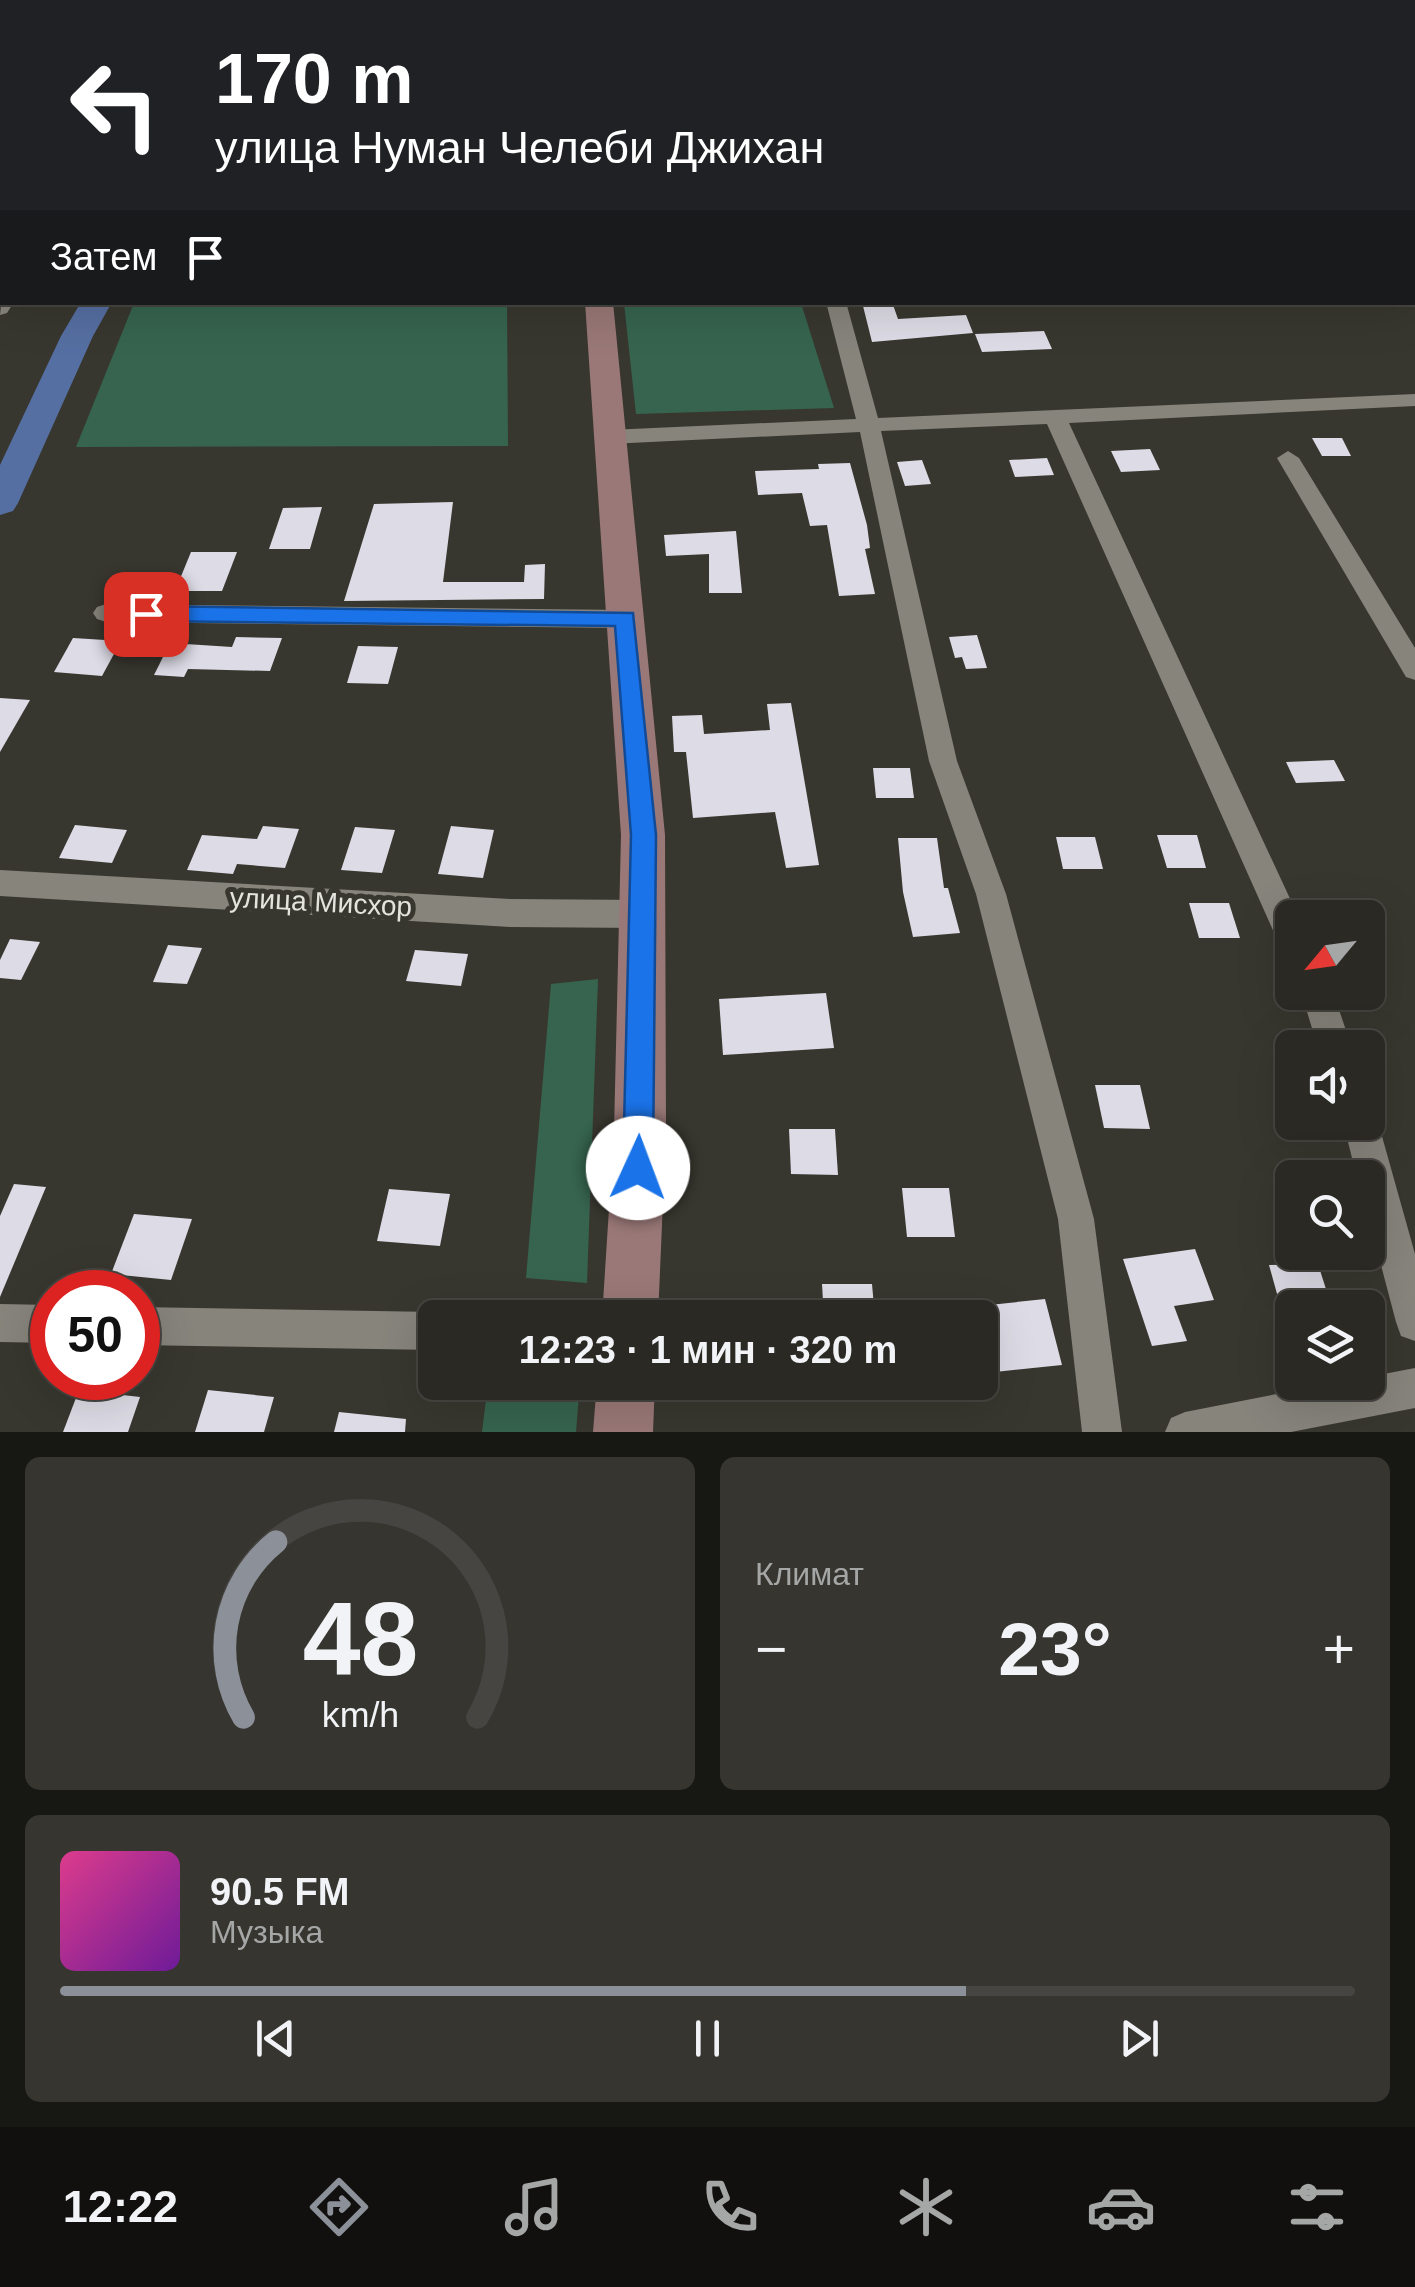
<!DOCTYPE html>
<html lang="ru">
<head>
<meta charset="utf-8">
<style>
	:root { --surface:#2a2923; --page:#363530; --text:#f1f3f6; --muted:#a5a6a6; --line:#464541; --accent:#8c9099 }
	body { margin:0; font-family:Arial,sans-serif; background:var(--page); color:var(--text); height:100vh; display:flex; flex-direction:column; font-size:38px; white-space:nowrap }
	* { box-sizing:border-box; margin:0 }
	p { font-size:32px; color:var(--muted) }
	.icon { flex:none; width:55px; height:55px; fill:none; stroke:currentColor; stroke-width:2; stroke-linecap:round; stroke-linejoin:round }
	.map { position:relative; height:1432px; overflow:hidden }
	.sheet { display:flex; flex-direction:column; gap:25px; padding:25px; background:#171713; flex:1 }
	.sheet>* { flex:none }
	.hud { position:absolute; left:0px; top:0px; width:1415px; height:305px; box-shadow:0 10px 40px #0002,0 0 0 2px var(--line); background:#202124; color:#fff; overflow:hidden }
	.needle { width:65px; rotate:241deg }
	.buttons { position:absolute; left:1275px; top:900px; display:grid; gap:20px }
	.buttons a { display:grid; place-items:center; width:110px; height:110px; border-radius:15px; background:var(--surface); box-shadow:0 10px 40px #0002,0 0 0 2px var(--line); font-size:50px }
	.speed { position:absolute; left:30px; top:1270px; display:flex; gap:20px; font-size:50px; font-weight:700; text-align:center }
	.speed>* { display:grid; place-content:center; width:130px; height:130px; border-radius:50%; background:var(--surface); box-shadow:0 10px 40px #0002,0 0 0 2px var(--line); line-height:1 }
	.speed .limit { border:15px solid #d22; background:#fff; color:#111 }
	.pin { position:absolute; display:grid; place-items:center; width:85px; height:85px; color:#fff; margin:-42px; border-radius:20px; box-shadow:0 5px 15px #0006 }
	.me { position:absolute; width:110px; margin:-55px; rotate:2deg; stroke-linejoin:round; filter:drop-shadow(0 0 8px #0008) }
	.turn { display:flex; align-items:center; gap:35px; height:210px; padding:0 50px; font-size:45px }
	.turn .icon { width:130px; height:130px; stroke-width:2.5 }
	.turn b { display:block; font-size:70px; line-height:85px }
	.then { display:flex; align-items:center; height:95px; padding:0 50px; background:#0003; gap:20px; font-size:38px }
	.big { font-size:75px; font-weight:600; line-height:1.1 }
	.sheet .card { flex:1; display:flex; flex-direction:column; justify-content:center; gap:15px; min-width:0; padding:0 35px; border-radius:15px; background:var(--page) }
	.sheet .dial { align-items:center; gap:0 }
	.dial svg { height:260px; overflow:visible; fill:none; stroke:var(--line); stroke-width:7; stroke-linecap:round; text-anchor:middle }
	.dial text { fill:var(--text); stroke:none }
	.song { display:flex; align-items:center; gap:30px }
	.cover { width:120px; height:120px; border-radius:15px; background:linear-gradient(135deg,hsl(330 70% 55%),hsl(280 70% 35%)) }
	.played { height:10px; border-radius:5px; background:linear-gradient(90deg,var(--accent) 70%,var(--line) 70%) }
	.keys { display:flex; justify-content:space-around; direction:ltr }
	.heat { display:flex; justify-content:space-between; align-items:center; font-size:55px; direction:ltr }
	.sheet .tiles { flex:1; display:grid; gap:25px; grid-template-columns:1fr 1fr }
	.card:last-child { grid-column:span 2 }
	.trip { position:absolute; left:418px; top:1300px; width:580px; height:100px; border-radius:15px; background:var(--surface); box-shadow:0 10px 40px #0002,0 0 0 2px var(--line); font-weight:600; line-height:100px; text-align:center }
	.dock { display:flex; height:160px; justify-content:space-around; align-items:center; background:#11100e; color:var(--muted) }
	.dock .icon { width:70px; height:70px }
	.dock .current { color:var(--accent) }
	.dock b { font-size:45px; color:var(--text) }
	.map>svg:first-child { display:block }
</style>
</head>
<body>
<div class="map">
<svg width="1415" height="1432" viewBox="0 0 1415 1432">
	<rect width="100%" height="100%" fill="#38372f"/>
	<!-- green -->
	<g fill="#36644e">
		<polygon points="652,0 1033,0 1033,2 650,2"/>
		<polygon points="134,303 507,303 508,446 76,447"/>
		<polygon points="624,303 801,303 834,408 636,414"/>
		<polygon points="598,979 587,1283 526,1278 551,984"/>
		<polygon points="488,1383 580,1383 576,1432 482,1432"/>
	</g>
	<g fill="none" stroke-linecap="round" stroke-linejoin="round">
		<!-- river -->
		<polygon fill="#566fa2" fill-rule="evenodd" points="81,302 112,302 93,336 18,503 13,511 0,515 0,465 61,336"/>
	</g>
	<!-- building -->
	<g fill="#dddbe5">
		<polygon points="862,302 892,302 898,319 966,315 973,333 872,342"/>
		<polygon points="1044,331 1052,349 982,352 975,334"/>
		<polygon points="1312,438 1342,438 1351,456 1322,456"/>
		<polygon points="1150,449 1160,470 1121,472 1111,451"/>
		<polygon points="1047,458 1054,475 1015,477 1009,460"/>
		<polygon points="922,460 931,484 905,486 897,462"/>
		<polygon points="850,463 867,525 870,548 865,549 875,594 839,596 827,525 810,526 802,493 758,495 755,471 819,469 818,464"/>
		<polygon points="453,502 443,582 524,582 525,565 545,564 544,599 344,601 374,504"/>
		<polygon points="322,507 310,549 269,549 283,508"/>
		<polygon points="736,531 742,593 709,593 709,554 666,556 664,535"/>
		<polygon points="191,552 237,552 222,591 175,591"/>
		<polygon points="977,635 987,668 966,669 962,657 955,658 949,637"/>
		<polygon points="236,637 282,638 270,671 188,669 184,677 154,675 170,643 232,647"/>
		<polygon points="73,638 121,641 102,676 54,672"/>
		<polygon points="358,646 398,647 388,684 347,683"/>
		<polygon points="0,698 30,700 0,752"/>
		<polygon points="791,703 819,865 786,868 775,812 693,818 686,752 674,752 672,716 702,715 704,734 770,730 767,704"/>
		<polygon points="1334,760 1345,781 1296,783 1286,762"/>
		<polygon points="873,768 910,768 914,798 876,798"/>
		<polygon points="75,825 127,830 112,863 59,858"/>
		<polygon points="263,826 299,829 285,868 237,864 233,874 187,870 202,835 257,839"/>
		<polygon points="451,826 494,830 483,878 438,874"/>
		<polygon points="355,827 395,830 382,873 341,870"/>
		<polygon points="1157,835 1197,835 1206,868 1167,868"/>
		<polygon points="1056,837 1095,837 1103,869 1063,869"/>
		<polygon points="898,838 937,838 944,888 948,888 960,933 913,937 903,892"/>
		<polygon points="1189,903 1229,903 1240,938 1199,938"/>
		<polygon points="10,939 40,942 21,980 0,978 0,960"/>
		<polygon points="168,945 202,948 187,984 153,982"/>
		<polygon points="415,950 468,954 461,986 406,981"/>
		<polygon points="826,993 834,1048 723,1055 719,999"/>
		<polygon points="1095,1085 1140,1085 1150,1129 1104,1128"/>
		<polygon points="789,1129 835,1129 838,1175 791,1174"/>
		<polygon points="14,1184 46,1187 0,1297 0,1216"/>
		<polygon points="902,1188 949,1188 955,1237 907,1237"/>
		<polygon points="389,1189 450,1194 440,1246 377,1241"/>
		<polygon points="134,1214 192,1219 171,1280 111,1274"/>
		<polygon points="1195,1249 1214,1300 1174,1306 1187,1341 1152,1346 1123,1259"/>
		<polygon points="1318,1264 1332,1308 1281,1308 1269,1265"/>
		<polygon points="822,1284 872,1284 875,1318 824,1318"/>
		<polygon points="1045,1299 1062,1365 995,1372 980,1306"/>
		<polygon points="79,1390 140,1397 128,1432 63,1432"/>
		<polygon points="208,1390 274,1397 264,1432 195,1432"/>
		<polygon points="339,1412 406,1419 405,1432 334,1432"/>
	</g>
	<g fill="none" stroke-linecap="round" stroke-linejoin="round">
		<!-- street -->
		<g fill="#86847b" fill-rule="evenodd">
			<rect x="0" y="29" width="2" height="8"/>
			<rect x="0" y="113" width="2" height="10"/>
			<rect x="0" y="217" width="2" height="10"/>
			<polygon points="2,296 2,302 14,302 7,313 0,315"/>
			<polygon points="826,302 846,302 878,418 1415,394 1415,406 1069,423 1299,918 1292,918 1292,951 1281,947 1276,937 1047,424 881,431 957,761 1006,894 1094,1219 1122,1432 1082,1432 1058,1219 976,894 929,761 860,432 609,444 598,437 609,430 856,419"/>
			<polygon points="1288,451 1299,458 1415,648 1415,680 1406,677 1277,458"/>
			<polygon points="106,604 625,610 634,613 638,619 634,625 625,628 106,622 97,619 93,613 97,607"/>
			<polygon points="0,870 510,899 643,900 654,904 659,914 654,924 643,928 510,927 0,896"/>
			<polygon points="1301,992 1333,992 1352,1048 1318,1048"/>
			<polygon points="1368,1108 1378,1122 1415,1254 1415,1341 1401,1336 1396,1322 1368,1216 1368,1178 1357,1178 1343,1122 1368,1122"/>
			<polygon points="0,1304 52,1305 52,1343 0,1342"/>
			<polygon points="138,1307 435,1312 449,1318 435,1318 435,1350 138,1345"/>
			<polygon points="1415,1368 1415,1408 1291,1432 1165,1432 1171,1418 1185,1412 1338,1382 1368,1382 1368,1377"/>
		</g>
		<!-- secondary -->
		<g fill="#997877" fill-rule="evenodd">
			<polygon points="585,302 613,302 665,835 666,1131 658,1318 602,1318 614,1131 621,835"/>
			<polygon points="597,1382 655,1382 653,1432 593,1432"/>
		</g>
	</g>
	<!-- route -->
	<polygon fill="#1a73e8" stroke="#114b97" stroke-width="2.5" points="146,606 633,613 656,835 653,1168 649,1179 638,1183 628,1179 623,1168 631,835 615,626 146,621 135,614"/>
	<g text-anchor="middle" dominant-baseline="central" stroke-width="10" stroke-linejoin="round" paint-order="stroke">
		<!-- street labels -->
		<g font-size="28" fill="#e4e3de" stroke="#38372f">
			<text transform="translate(321 902) rotate(3)">улица Мисхор</text>
		</g>
	</g>
</svg>
<div class="buttons">
<a><svg class="needle" viewBox="-14 -14 28 28"><path d="M0-13l5 13h-10z" fill="#e53935"/><path d="M0 13l5-13h-10z" fill="#a5a6a6"/></svg></a>
<a><svg class="icon" aria-label="sound" viewBox="0 0 24 24"><path d="M4 9h4l5-4v14l-5-4H4zM17 9q2 3 0 6"/></svg></a>
<a><svg class="icon" aria-label="search" viewBox="0 0 24 24"><circle cx="10" cy="10" r="6"/><path d="M15 15l6 6"/></svg></a>
<a><svg class="icon" aria-label="layers" viewBox="0 0 24 24"><path d="M12 4l9 5-9 5-9-5zM3 14l9 5 9-5"/></svg></a>
</div>
<div class="speed"><div class="limit">50</div></div>
<div class="pin" style="left:146px;top:614px;background:#d93025"><svg class="icon" aria-label="arrive" viewBox="0 0 24 24"><path d="M6 21V4h12l-3 4 3 4H6"/></svg></div>
<svg class="me" style="left:638px;top:1168px" viewBox="-20 -20 40 40"><circle r="19" fill="#fff"/><path d="M0-13L10 11 0 6-10 11z" fill="#1a73e8"/></svg>
<div class="trip">12:23 · 1 мин · 320 m</div>
<div class="hud">
<div class="turn"><svg class="icon" aria-label="left" viewBox="0 0 24 24"><path d="M17 20v-9H6M10 6l-5 5 5 5"/></svg><div><b>170 m</b>улица Нуман Челеби Джихан</div></div>
<div class="then">Затем<svg class="icon" aria-label="arrive" viewBox="0 0 24 24"><path d="M6 21V4h12l-3 4 3 4H6"/></svg></div>
</div>
</div>
<section class="sheet">
<div class="tiles">
<div class="card dial"><svg viewBox="0 0 100 80">
<path d="M14 69A42 42 0 1 1 86 69"/>
<path d="M14 69A42 42 0 0 1 24 15" stroke="#8c9099"/>
<text x="50" y="56" font-size="32" font-weight="700">48</text>
<text x="50" y="72" font-size="11">km/h</text>
</svg></div>
<div class="card"><p>Климат</p>
<div class="heat"><a>−</a><b class="big">23°</b><a>+</a></div>
</div>
<div class="card">
<div class="song"><i class="cover"></i><div><b>90.5 FM</b><p>Музыка</p></div></div>
<div class="played"></div>
<div class="keys"><svg class="icon" aria-label="previous" viewBox="0 0 24 24"><path d="M18 5L8 12l10 7zM5 5v14"/></svg><svg class="icon" aria-label="pause" viewBox="0 0 24 24"><path d="M8 5v14M16 5v14"/></svg><svg class="icon" aria-label="next" viewBox="0 0 24 24"><path d="M6 5l10 7-10 7zM19 5v14"/></svg></div>
</div>
</div>
</section>
<nav class="dock">
<b>12:22</b>
<svg class="icon current" aria-label="directions" viewBox="0 0 24 24"><path d="M12 3l9 9-9 9-9-9zM9 14v-3h6M13 9l2 2-2 2"/></svg>
<svg class="icon" aria-label="music" viewBox="0 0 24 24"><path d="M9 18V5l10-2v13"/><circle cx="6" cy="18" r="3"/><circle cx="16" cy="16" r="3"/></svg>
<svg class="icon" aria-label="phone" viewBox="0 0 24 24"><path d="M5 4h4l2 5-3 2q2 4 5 5l2-3 5 2v4C11 20 4 13 5 4z"/></svg>
<svg class="icon" aria-label="climate" viewBox="0 0 24 24"><path d="M12 3v18M4 7l16 10M4 17L20 7"/></svg>
<svg class="icon" aria-label="car" viewBox="0 0 24 24"><path d="M5 17H2v-5l4-1 3-4h7l3 4 3 1v5h-3M9 17h6M6 11h13"/><circle cx="7" cy="17" r="2"/><circle cx="17" cy="17" r="2"/></svg>
<svg class="icon" aria-label="filters" viewBox="0 0 24 24"><path d="M4 7h16M4 17h16"/><circle cx="9" cy="7" r="2"/><circle cx="15" cy="17" r="2"/></svg>
</nav>
</body>
</html>
